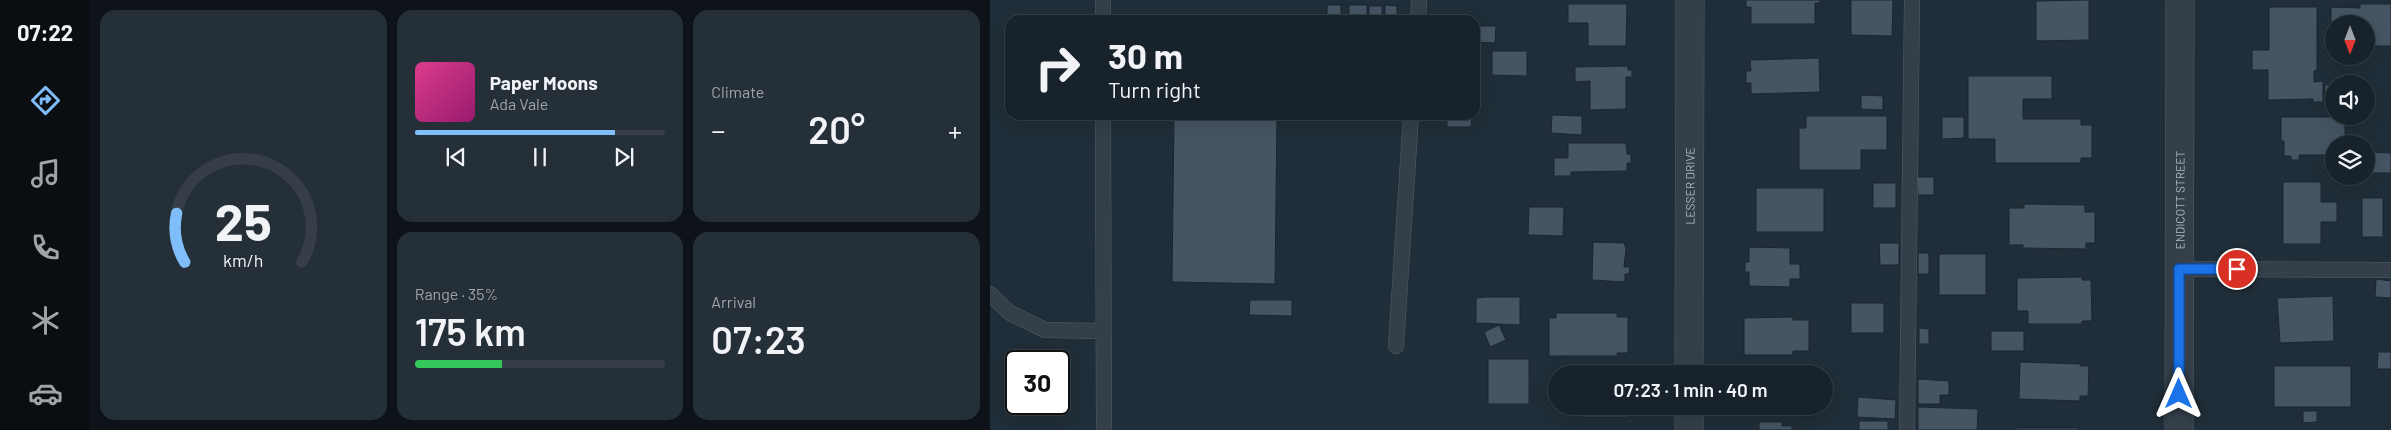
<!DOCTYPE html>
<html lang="en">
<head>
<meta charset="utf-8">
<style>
	:root { --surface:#18222b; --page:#252f37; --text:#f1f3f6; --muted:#9fa4a9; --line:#363f47; --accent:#7fbdfb }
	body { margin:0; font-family:Barlow,sans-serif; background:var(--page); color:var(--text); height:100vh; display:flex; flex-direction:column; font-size:19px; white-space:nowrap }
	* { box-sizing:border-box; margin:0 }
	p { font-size:16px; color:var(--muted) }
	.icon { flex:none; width:28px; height:28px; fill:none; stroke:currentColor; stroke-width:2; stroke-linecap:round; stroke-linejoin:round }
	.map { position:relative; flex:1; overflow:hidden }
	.details { display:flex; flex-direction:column; gap:10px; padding:10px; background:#0d1318; width:900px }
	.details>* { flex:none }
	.top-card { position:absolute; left:15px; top:15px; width:475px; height:105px; border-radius:15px; box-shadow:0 5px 20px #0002,0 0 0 1px var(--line); background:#18222b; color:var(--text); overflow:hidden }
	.needle { width:32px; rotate:180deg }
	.controls { position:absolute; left:1335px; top:15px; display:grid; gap:10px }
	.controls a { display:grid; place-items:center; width:50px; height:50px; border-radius:50%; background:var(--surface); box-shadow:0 5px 20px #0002,0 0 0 1px var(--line); font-size:25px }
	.speed { position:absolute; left:15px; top:350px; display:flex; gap:10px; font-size:25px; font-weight:700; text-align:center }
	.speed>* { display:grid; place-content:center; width:65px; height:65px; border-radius:50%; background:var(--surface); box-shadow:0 5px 20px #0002,0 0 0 1px var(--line); line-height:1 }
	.speed .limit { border:2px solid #111; border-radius:8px; background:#fff; color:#111 }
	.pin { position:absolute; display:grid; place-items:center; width:42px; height:42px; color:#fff; margin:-21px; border:2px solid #fff; border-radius:50%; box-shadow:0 1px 5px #0007 }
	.me { position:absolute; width:55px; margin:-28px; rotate:0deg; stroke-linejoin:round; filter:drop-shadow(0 0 4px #0008) }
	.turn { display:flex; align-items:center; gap:18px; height:105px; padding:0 20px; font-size:22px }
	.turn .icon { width:65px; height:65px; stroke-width:2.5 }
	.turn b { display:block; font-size:35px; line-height:42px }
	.big { font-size:38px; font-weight:600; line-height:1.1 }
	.details .card { flex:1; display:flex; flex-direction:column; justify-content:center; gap:8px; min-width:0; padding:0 18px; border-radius:15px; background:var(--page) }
	.details .dial { align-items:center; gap:0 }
	.dial svg { height:130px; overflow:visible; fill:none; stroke:var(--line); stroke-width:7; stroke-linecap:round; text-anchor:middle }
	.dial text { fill:var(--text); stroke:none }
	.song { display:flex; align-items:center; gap:15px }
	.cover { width:60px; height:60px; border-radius:8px; background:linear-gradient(135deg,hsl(330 70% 55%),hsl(320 70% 35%)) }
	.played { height:5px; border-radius:2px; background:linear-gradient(90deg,var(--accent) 80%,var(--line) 80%) }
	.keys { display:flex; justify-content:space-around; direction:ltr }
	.heat { display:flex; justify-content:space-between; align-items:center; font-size:28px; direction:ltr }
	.charge { height:8px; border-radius:4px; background:linear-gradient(90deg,#34c759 35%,var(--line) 0) }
	.details .tiles { flex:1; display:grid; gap:10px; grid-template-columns:repeat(3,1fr) }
	.card:first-child { grid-row:span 2 }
	.trip { position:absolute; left:558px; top:365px; width:285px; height:50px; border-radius:25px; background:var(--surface); box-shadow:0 5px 20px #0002,0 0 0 1px var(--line); font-weight:600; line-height:50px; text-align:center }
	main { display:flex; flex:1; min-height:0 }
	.menu { display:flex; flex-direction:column; width:90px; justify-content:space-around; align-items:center; background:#0a0e11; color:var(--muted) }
	.menu .icon { width:35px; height:35px }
	.menu .current { color:var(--accent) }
	.menu b { font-size:22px; color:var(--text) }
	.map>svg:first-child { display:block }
</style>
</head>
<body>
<main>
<nav class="menu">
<b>07:22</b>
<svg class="icon current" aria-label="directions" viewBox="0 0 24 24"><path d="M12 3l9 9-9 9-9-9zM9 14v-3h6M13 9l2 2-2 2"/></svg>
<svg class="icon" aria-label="music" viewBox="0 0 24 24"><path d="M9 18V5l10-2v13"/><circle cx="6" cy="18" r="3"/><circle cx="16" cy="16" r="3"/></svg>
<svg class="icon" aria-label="phone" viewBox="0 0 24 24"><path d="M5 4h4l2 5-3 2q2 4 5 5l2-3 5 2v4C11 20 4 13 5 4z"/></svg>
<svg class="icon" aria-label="climate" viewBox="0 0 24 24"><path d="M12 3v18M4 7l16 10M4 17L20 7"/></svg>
<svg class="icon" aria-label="car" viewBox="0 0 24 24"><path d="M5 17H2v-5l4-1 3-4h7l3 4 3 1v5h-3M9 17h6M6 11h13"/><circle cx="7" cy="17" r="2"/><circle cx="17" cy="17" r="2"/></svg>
</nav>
<section class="details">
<div class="tiles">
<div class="card dial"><svg viewBox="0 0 100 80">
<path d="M14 69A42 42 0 1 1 86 69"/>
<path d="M14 69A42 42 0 0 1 9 39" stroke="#7fbdfb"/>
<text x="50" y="56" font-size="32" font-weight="700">25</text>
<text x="50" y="72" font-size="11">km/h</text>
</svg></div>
<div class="card">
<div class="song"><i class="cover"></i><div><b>Paper Moons</b><p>Ada Vale</p></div></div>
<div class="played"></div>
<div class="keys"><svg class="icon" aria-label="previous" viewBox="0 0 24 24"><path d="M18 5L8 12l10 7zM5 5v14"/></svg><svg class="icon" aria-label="pause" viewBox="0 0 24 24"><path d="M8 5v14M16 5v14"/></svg><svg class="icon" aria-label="next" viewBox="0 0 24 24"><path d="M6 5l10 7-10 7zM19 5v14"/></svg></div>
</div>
<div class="card"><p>Climate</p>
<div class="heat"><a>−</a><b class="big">20°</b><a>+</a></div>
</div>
<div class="card"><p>Range · 35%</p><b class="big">175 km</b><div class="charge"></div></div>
<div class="card"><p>Arrival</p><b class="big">07:23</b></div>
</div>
</section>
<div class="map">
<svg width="1401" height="430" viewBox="0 0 1401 430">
	<rect width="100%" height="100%" fill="#202e39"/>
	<!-- building -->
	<g fill="#465563" stroke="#1b2630">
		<polygon points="756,0 830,0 830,3 825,3 825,24 761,24 761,7 756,7"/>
		<polygon points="861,0 903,0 902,36 861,35"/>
		<polygon points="1099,0 1099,40 1046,41 1046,1"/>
		<polygon points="578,4 637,4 636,46 598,46 598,23 578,23"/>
		<polygon points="1370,4 1401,4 1401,46 1376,46 1376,24 1344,24 1344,45 1341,45 1341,7 1370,8"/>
		<rect x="337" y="5" width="14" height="15"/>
		<rect x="359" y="5" width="18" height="15"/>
		<polygon points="395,5 407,6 407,20 395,20"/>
		<rect x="379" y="6" width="13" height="14"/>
		<polygon points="1279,7 1327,7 1327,70 1324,71 1324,82 1333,81 1333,102 1323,102 1323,99 1278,100 1278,70 1262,70 1262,50 1279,50"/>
		<polygon points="488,26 506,26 505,43 487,42"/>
		<polygon points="502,51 537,51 537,76 502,75"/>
		<polygon points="829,58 830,92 761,94 761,83 756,83 756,71 761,71 760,60"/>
		<polygon points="638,66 638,70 642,70 642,77 636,77 636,109 600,110 600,81 585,82 585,67"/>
		<polygon points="978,76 1062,76 1062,99 1033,99 1033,119 1091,119 1091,125 1102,125 1102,158 1091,158 1091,163 1005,163 1005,139 978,139"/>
		<polygon points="1335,85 1344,85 1344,105 1334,105"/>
		<polygon points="871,95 893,96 893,110 871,109"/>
		<polygon points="184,115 287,115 285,284 182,282"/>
		<polygon points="457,115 482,115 481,127 457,127"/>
		<polygon points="562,115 592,116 592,135 561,133"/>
		<polygon points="816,116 897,116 897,150 871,150 871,170 809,170 809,128 816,128"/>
		<polygon points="952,117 974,117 974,138 952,139"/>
		<polygon points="1291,117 1355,117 1355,144 1344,144 1344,155 1309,155 1309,160 1301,160 1301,156 1294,156 1294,141 1291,141"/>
		<polygon points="578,143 636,143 637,154 641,154 641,163 637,163 637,171 581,172 581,176 564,176 564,158 578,158"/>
		<polygon points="1376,152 1401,153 1401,173 1376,173"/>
		<polygon points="927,177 944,177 944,195 928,195"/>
		<polygon points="1293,182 1331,182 1331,202 1347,202 1347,222 1331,222 1331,244 1293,244"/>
		<rect x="883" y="183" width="23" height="25"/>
		<rect x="766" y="188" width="68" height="44"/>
		<rect x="1372" y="198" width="21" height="39"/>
		<polygon points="1034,204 1095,205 1095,212 1105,212 1105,243 1096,243 1096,249 1033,248 1033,245 1019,245 1019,208 1034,208"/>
		<polygon points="539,207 574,207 573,236 538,235"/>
		<polygon points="603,242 634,243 636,249 634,267 640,267 639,274 635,274 635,282 602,280"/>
		<polygon points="889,243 909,243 909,265 890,265"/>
		<polygon points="759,247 800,248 800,264 810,264 810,279 800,279 800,287 759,286 759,272 755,272 755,262 759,262"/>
		<rect x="928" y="253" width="11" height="21"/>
		<rect x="949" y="254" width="47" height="41"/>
		<polygon points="1092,277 1092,280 1101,280 1102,321 1092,321 1092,324 1038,324 1038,311 1027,311 1027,278"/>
		<polygon points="1386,279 1401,281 1401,298 1385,297"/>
		<polygon points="1343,296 1344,341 1290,343 1287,298"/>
		<polygon points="496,297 530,297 530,325 486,323 486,298"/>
		<polygon points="260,300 302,300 302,316 259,315"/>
		<rect x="861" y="303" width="33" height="30"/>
		<polygon points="566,313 627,313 627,317 638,317 638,353 627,353 627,356 559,356 559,318 566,318"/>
		<polygon points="803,317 803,320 819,320 819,351 803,351 803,355 754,355 754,318"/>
		<polygon points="509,325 516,340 500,347 494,332"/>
		<polygon points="929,328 939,329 939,344 929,344"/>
		<rect x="1001" y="331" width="33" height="20"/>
		<polygon points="1388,352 1401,352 1401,369 1387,369"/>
		<rect x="498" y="359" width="41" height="45"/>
		<polygon points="1030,362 1091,364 1090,366 1099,366 1098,396 1090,396 1090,401 1029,399"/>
		<rect x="1284" y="366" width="77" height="41"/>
		<rect x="578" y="371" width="60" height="3"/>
		<polygon points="928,379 959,381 959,395 950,395 950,404 928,404"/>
		<polygon points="868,397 906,400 905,419 867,417"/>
		<rect x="593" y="406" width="45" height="11"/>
		<polygon points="758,406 822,406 822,416 758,414"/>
		<polygon points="928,407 988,409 987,430 928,430"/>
		<polygon points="1313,411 1327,411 1327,422 1313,423"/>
		<rect x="869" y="421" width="29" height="9"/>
		<polygon points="769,422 792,422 792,426 802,426 802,430 769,430"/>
		<rect x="1026" y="428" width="63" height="2"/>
	</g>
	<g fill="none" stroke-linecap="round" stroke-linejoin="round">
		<!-- service casing -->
		<g stroke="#525d67" stroke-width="16">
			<g id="service">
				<polyline points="113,0 113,20"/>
				<polyline points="428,20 429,0"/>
				<polyline points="113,115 114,430"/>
				<polyline points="1189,269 1401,270"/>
				<polyline points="0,294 20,313 55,330 113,331"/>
				<polyline points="406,346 421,115"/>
				<polyline points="917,430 922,0"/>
			</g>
		</g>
		<!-- minor casing -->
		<g stroke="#525d67" stroke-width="29">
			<g id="minor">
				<path id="s1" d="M699,374L700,0"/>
				<polyline points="699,430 699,406"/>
				<path id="s2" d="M1189,430L1190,0"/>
			</g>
		</g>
		<!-- service -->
		<use href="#service" stroke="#343f4a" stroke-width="15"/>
		<!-- minor -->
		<use href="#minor" stroke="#343f4a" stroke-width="28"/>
	</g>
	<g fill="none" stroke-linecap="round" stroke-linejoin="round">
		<!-- route casing -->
		<g stroke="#114b97" stroke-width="12">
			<polyline id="route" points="1189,394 1189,269 1247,269"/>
		</g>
		<!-- route -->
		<use href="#route" stroke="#1a73e8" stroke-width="9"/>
	</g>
	<g text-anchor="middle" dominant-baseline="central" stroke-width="5" stroke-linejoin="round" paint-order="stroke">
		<!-- street labels -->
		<g font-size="12" fill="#afbac6" stroke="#1a242e">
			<text stroke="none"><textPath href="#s1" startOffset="188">LESSER DRIVE</textPath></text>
			<text stroke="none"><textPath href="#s2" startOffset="230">ENDICOTT STREET</textPath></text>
		</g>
	</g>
</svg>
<div class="controls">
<a><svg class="needle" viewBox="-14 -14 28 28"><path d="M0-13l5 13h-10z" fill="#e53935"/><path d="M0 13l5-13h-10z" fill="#9fa4a9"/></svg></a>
<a><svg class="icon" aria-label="sound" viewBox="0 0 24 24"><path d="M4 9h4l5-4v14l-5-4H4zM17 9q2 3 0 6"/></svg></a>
<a><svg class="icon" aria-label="layers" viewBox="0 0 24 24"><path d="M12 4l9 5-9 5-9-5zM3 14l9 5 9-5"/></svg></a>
</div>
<div class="speed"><div class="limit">30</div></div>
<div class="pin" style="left:1247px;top:269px;background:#d93025"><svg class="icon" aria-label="arrive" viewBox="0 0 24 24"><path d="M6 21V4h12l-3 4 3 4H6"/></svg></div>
<svg class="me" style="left:1189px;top:394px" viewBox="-20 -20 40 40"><path d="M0-17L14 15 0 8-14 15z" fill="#1a73e8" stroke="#fff" stroke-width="4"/></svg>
<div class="trip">07:23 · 1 min · 40 m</div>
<div class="top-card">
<div class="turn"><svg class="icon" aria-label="right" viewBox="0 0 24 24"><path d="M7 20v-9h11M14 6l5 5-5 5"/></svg><div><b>30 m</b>Turn right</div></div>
</div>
</div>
</main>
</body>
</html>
